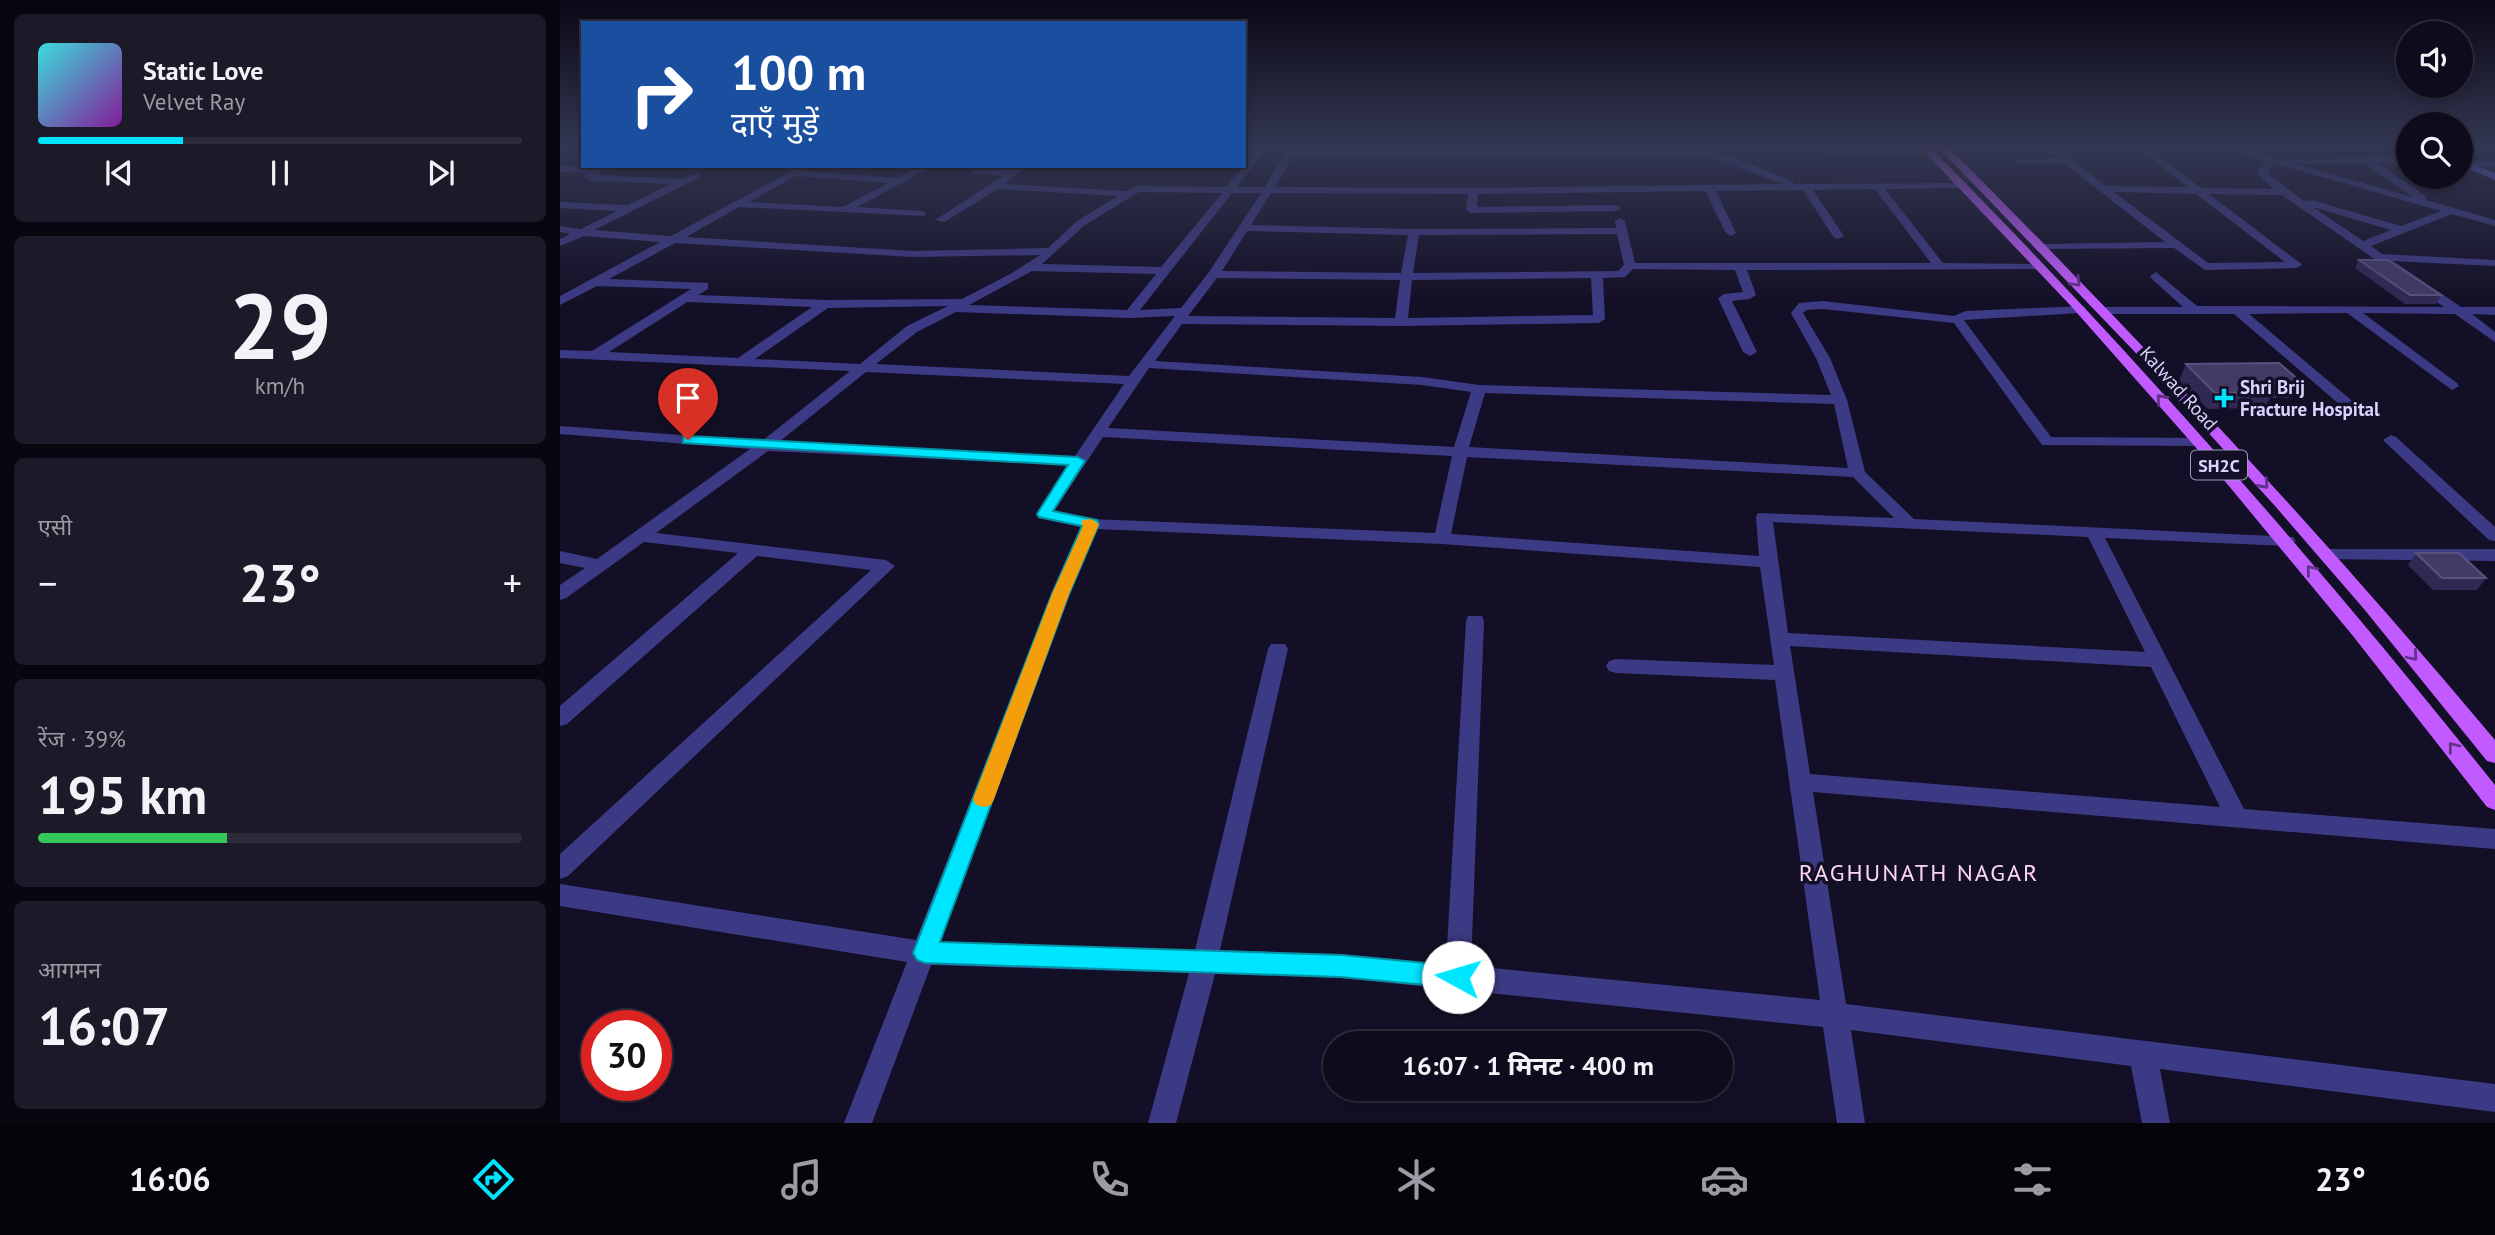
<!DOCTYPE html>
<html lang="hi">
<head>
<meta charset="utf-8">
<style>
	:root { --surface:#0e0b1c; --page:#1c1929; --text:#f1f3f6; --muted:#9b9ba3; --line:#2e2b3b; --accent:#00e5ff }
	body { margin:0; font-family:"PT Sans","Noto Sans Devanagari",sans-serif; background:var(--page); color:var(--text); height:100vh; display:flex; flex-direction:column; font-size:26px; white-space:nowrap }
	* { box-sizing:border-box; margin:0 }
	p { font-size:23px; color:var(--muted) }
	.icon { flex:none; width:38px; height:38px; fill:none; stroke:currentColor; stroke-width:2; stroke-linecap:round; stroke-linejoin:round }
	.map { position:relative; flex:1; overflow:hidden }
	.drawer { display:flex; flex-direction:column; gap:14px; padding:14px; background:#08060f; width:560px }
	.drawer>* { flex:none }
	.top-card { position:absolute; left:21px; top:21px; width:665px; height:147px; border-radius:0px; box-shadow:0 4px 10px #0003,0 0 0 2px var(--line); background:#1a4fa0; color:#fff; overflow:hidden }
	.controls { position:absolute; left:1836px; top:21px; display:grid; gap:14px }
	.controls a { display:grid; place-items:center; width:77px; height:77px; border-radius:50%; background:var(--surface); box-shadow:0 4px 10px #0003,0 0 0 2px var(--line); font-size:35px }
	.speed { position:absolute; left:21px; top:1010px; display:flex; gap:14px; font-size:35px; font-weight:700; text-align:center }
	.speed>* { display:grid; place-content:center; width:91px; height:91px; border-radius:50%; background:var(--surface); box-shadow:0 4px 10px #0003,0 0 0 2px var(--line); line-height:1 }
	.speed .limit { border:10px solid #d22; background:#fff; color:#111 }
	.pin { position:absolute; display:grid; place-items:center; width:60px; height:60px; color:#fff; margin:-72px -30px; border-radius:50% 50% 50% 0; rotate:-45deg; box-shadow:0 0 7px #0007 }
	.pin .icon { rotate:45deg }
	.me { position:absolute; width:77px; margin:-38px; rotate:276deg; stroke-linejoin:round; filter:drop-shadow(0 0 5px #0008) }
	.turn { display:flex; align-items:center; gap:24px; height:147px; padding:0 35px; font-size:32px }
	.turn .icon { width:91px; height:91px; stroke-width:2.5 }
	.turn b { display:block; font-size:49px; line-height:60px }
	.big { font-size:52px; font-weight:700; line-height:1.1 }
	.drawer .widget { flex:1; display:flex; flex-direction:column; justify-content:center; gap:10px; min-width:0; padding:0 24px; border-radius:10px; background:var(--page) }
	.drawer .dial { align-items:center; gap:0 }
	.dial b { font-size:91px; line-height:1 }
	.song { display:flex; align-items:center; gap:21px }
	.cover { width:84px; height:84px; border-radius:10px; background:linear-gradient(135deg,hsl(180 70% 55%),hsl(290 70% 35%)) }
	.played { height:7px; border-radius:4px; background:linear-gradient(90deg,var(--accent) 30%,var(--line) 30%) }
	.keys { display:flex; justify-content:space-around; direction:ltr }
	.heat { display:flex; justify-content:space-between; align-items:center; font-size:38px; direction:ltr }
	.charge { height:10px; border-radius:5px; background:linear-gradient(90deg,#34c759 39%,var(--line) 0) }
	.trip { position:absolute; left:763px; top:1031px; width:410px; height:70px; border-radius:35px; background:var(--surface); box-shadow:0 4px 10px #0003,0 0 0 2px var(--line); font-weight:700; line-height:70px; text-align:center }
	.tabs { display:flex; height:112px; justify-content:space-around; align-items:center; background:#06040b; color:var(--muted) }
	.tabs .icon { width:49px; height:49px }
	.tabs .on { color:var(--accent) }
	.tabs b { font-size:32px; color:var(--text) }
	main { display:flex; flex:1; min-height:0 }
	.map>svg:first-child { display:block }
</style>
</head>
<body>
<main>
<section class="drawer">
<div class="widget">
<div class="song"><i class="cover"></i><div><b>Static Love</b><p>Velvet Ray</p></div></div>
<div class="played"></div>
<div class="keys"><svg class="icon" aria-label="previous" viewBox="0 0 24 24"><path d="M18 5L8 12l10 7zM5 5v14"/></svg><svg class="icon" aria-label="pause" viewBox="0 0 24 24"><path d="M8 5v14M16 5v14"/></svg><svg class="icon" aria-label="next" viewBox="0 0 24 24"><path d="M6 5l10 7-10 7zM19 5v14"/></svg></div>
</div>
<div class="widget dial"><b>29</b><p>km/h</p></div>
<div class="widget"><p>एसी</p>
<div class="heat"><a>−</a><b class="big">23°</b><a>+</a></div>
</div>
<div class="widget"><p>रेंज · 39%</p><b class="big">195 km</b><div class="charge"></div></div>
<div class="widget"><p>आगमन</p><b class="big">16:07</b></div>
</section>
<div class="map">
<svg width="1935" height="1123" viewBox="0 0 1935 1123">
	<rect width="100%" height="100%" fill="#130f26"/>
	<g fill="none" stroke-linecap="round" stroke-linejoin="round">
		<!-- street -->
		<g fill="#3d3a85" fill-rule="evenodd">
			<path d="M699,146H709L677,187H705L728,146H738L735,151L1151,149L1233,181V184L1407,183V187L1403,188L1325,189L1383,263L1481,264L1485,265V269L1187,270L1196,295L1190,299L1172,301L1197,352L1190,356L1183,352L1158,298L1164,294L1183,292L1175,270L1073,269L1065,277L1043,278L1045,319L1039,323L841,326L622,324L595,361L862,377L919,385L1271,395L1256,358L1231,313L1239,303L1263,301L1394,316L1406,311L1524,306L1526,309L1520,313L1404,320L1491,437L1640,438L1648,443L1645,446L1482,445L1394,323L1263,309L1247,310L1243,313L1270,358L1287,400L1305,472L1354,519L1733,537L1736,541L1727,546L1545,538L1684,809L1935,829V849L1253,792L1286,1004L1935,1084V1112L1600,1069L1610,1123H1582L1571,1066L1291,1030L1305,1123H1277L1263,1027L781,978L655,974L616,1123H588L629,973L371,965L312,1123H284L347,962L0,906V884L356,940L492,594L521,527L478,518L476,514L509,465L208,451L96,533L326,560L335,566L8,876L0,879V854L311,570L197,556L7,724L0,726V706L178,553L84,542L6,598L0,600V585L25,568L0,563V551L37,559L190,449L0,434V426L202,441L290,371L0,358V350L32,351L131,289L37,286L0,305V296L100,242L24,236L0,246V239L10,234L0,232V226L21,229L57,211L0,208V202L68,205L110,184L32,181L24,177L28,173L0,172V166L40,168L42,170L37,175L121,179L140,173V177L34,230L111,236L234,170L337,178L360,166H373L297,207L361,211L365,212V216L179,207L126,237L353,251L488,248L517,221L558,196L438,189L384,222L375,220L443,176L413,174V170L416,169L451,170L456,166H467L445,184L567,191L577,186L666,187ZM1148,156L1223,184L913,188L715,187L732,157ZM236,176L328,183L283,207L189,202ZM1315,189L1371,263H1075L1065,221L1060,218L1055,221L1056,228L854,229L691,225L711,193L908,194L906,210L911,213L1056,211L1061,208L1056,205L917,207L918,194L1145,191L1166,233L1171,236L1176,233L1156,191L1243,190L1274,238L1278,239L1284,236L1253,190ZM579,192L662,193L601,267L482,264L525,225ZM672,193H701L649,272L621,308L580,310ZM687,231L848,235L841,273L662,271ZM1057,234L1064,265L1058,271L853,273L859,235ZM115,243L353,257L480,255L452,273L402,299L265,300L138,295L148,289V283L49,279ZM472,271L596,274L567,310L409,305ZM657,278L840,280L835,318L628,316ZM1031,278L1033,315L848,318L852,280ZM127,302L252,307L178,358L49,352ZM388,306L347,326L300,364L195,359L268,308ZM396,312L570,318L615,316L569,376L316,364L357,332ZM589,368L862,385L911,392L894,447L548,428ZM306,372L564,384L515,456L219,442ZM925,393L1274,404L1288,468L909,447ZM543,437L892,456L875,533L531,519L494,511ZM907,457L1293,477L1334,518L1198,513L1196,517L1199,556L891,534ZM1213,522L1528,537L1585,652L1228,633ZM537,529L882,544L1200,567L1214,665L1056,659L1049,661L1046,666L1049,671L1056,673L1215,680L1260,1000L911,966L924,621L922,616H908L906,621L886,964L781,954L660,950L728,649L725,644H711L708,649L635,950L380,942L510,594ZM1230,646L1591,667L1660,807L1250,774Z"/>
			<polygon points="1238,146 1368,147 1373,150 1368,153 1262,153"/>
			<path d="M1483,146H1494L1546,186L1628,187L1575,146H1586L1641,188L1714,189L1702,179L1697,171L1707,162L1657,146H1672L1716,158L1848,157V163H1817L1866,196V200L1935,220V226L1892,214L1811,246L1822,254L1935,260V266L1833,261L1901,307H1935V315L1912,314L1935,332V342L1895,314L1803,313L1897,383L1899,386L1892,390L1787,313L1689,314L1803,410L1805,413L1803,416H1793L1674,314H1541L1539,311L1545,307H1623L1592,279L1590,276L1596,272L1637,306L1884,307L1722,195L1649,194L1740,263L1742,265L1736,268L1645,270L1614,248L1479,249V245L1483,244L1605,242L1505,164H1459L1454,161L1459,158H1498ZM1804,163L1853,197L1735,164ZM1717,164L1881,211L1841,226L1752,200L1744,201L1709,175L1708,169ZM1554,192L1636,194L1725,262L1648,263ZM1753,207L1831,230L1803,241Z"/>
			<polygon points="1904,160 1935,161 1935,167 1901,165 1901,161"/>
			<polygon points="1831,435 1836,437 1935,527 1935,541 1929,540 1826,443 1823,440"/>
			<polygon points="1768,549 1935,549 1935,561 1762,559 1759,555 1762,551"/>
		</g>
		<!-- secondary -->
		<polygon fill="#6f6bff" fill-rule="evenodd" points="1900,158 1935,173 1935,180 1900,165"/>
		<!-- primary -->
		<g fill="#c25bff" fill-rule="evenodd">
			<path d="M1359,146H1369C1570,349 1757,562 1935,785V810L1927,807L1793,636L1654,468L1510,305Z"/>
			<path d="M1377,146H1387C1578,337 1762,533 1935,740V763L1927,761L1804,609L1715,506L1573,350Z"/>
		</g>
	</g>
	<!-- wall -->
	<g fill="#312854">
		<polygon points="1799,260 1881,295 1876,304 1845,304 1795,268"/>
		<polygon points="1626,364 1741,382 1733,398 1710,398 1705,408 1648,409 1619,380"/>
		<polygon points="1856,553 1926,578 1917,590 1873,590 1848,565"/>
	</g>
	<!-- building -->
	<g fill="#433a66" stroke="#5a527e" stroke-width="2">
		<polygon points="1799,260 1828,260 1881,295 1850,295"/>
		<polygon points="1719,363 1741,382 1703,383 1713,392 1655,393 1626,364"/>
		<polygon points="1856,553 1899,553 1926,578 1882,578"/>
	</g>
	<!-- one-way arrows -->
	<defs><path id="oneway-chevron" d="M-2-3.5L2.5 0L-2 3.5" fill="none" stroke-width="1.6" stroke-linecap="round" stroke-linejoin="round" transform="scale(1.75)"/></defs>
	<g stroke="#623188">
		<use href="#oneway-chevron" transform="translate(1516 282) rotate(46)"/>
		<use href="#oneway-chevron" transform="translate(1601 399) rotate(-132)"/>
		<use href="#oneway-chevron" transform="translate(1704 484) rotate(48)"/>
		<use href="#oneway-chevron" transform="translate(1751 570) rotate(-129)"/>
		<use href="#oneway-chevron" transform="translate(1853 656) rotate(50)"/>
		<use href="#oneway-chevron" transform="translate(1893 747) rotate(-128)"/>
	</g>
	<!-- sky -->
	<linearGradient id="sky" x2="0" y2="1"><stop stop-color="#0a0815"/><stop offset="0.48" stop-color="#333752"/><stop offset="1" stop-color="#333752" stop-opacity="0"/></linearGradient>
	<rect width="1935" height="303" fill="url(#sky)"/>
	<!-- route -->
	<polygon fill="#00e5ff" stroke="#0095a6" stroke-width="2" points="128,436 518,457 525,461 493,511 537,520 539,524 509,594 380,942 781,955 898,966 907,969 910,977 907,985 898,988 781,977 365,963 357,960 353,953 492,594 522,526 479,517 477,514 508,465 123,443 123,437"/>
	<!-- slow -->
	<polygon fill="#f59e0b" points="531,519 539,524 509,594 434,799 431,805 424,807 416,805 413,799 492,594 523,526 521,523 523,520"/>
	<!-- markers -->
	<path fill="#00e5ff" stroke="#130f26" stroke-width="2.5" d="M1660.5 387.5h7v7h7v7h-7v7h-7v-7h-7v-7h7z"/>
	<g text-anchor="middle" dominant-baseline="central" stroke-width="7" stroke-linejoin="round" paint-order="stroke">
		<!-- shield labels -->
		<rect fill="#130f26" stroke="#9e99be" stroke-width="2" x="1631" y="450.5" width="56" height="29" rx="5"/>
		<g font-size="18" font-weight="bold" fill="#d9d4ff">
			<text x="1659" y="465">SH2C</text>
		</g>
		<!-- poi labels -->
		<g font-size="19" font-weight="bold" fill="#d9d4ff" stroke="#130f26" text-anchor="start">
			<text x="1680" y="387">Shri Brij<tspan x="1680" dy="22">Fracture Hospital</tspan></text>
		</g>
		<!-- street labels -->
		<g font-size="19" fill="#d9d4ff" stroke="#130f26">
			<text transform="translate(1619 388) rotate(48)">Kalwad Road</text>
		</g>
		<!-- near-neighbourhood labels -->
		<g font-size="24" letter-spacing="2" fill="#ffd6f0" stroke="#130f26">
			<text x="1359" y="872">RAGHUNATH NAGAR</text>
		</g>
	</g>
</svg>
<div class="controls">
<a><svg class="icon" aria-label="sound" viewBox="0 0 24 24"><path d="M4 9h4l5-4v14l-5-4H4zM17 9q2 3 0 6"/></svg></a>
<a><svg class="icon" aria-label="search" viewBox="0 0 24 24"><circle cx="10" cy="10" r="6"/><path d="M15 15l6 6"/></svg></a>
</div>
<div class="speed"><div class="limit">30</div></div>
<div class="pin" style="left:128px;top:440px;background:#d93025"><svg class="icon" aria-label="arrive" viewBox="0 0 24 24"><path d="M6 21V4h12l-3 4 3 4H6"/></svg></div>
<svg class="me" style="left:898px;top:977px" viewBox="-20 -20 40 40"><circle r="19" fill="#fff"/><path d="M0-13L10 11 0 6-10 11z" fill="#00e5ff"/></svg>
<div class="trip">16:07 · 1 मिनट · 400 m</div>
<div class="top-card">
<div class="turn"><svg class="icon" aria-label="right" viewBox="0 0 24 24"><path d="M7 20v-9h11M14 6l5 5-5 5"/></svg><div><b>100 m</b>दाएँ मुड़ें</div></div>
</div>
</div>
</main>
<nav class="tabs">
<b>16:06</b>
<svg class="icon on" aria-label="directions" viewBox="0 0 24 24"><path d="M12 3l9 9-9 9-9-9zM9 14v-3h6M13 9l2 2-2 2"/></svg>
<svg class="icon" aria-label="music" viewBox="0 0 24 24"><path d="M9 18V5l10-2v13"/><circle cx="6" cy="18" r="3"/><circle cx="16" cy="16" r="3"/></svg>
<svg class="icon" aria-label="phone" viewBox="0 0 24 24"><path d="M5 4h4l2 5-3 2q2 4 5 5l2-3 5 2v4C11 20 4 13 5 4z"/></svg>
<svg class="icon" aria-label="climate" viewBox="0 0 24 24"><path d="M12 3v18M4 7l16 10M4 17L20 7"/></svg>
<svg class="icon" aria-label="car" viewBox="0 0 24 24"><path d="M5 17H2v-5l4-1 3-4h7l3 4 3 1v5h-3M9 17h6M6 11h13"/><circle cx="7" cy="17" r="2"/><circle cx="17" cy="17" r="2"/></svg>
<svg class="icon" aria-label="filters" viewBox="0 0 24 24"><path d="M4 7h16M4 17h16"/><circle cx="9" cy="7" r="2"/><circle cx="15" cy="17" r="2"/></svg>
<b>23°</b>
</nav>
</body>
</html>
